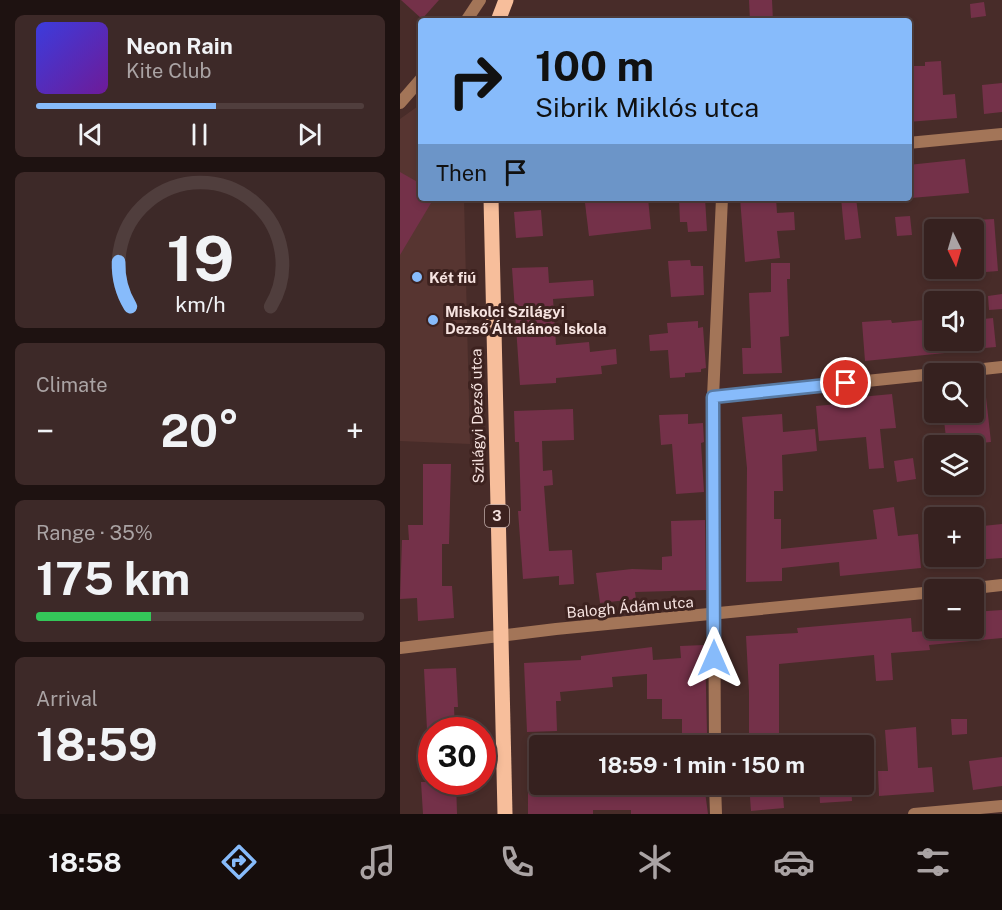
<!DOCTYPE html>
<html lang="en">
<head>
<meta charset="utf-8">
<style>
	:root { --surface:#36211f; --page:#3d2928; --text:#f1f3f6; --muted:#aaa3a4; --line:#503e3d; --accent:#87bbfb }
	body { margin:0; font-family:"Public Sans",sans-serif; background:var(--page); color:var(--text); height:100vh; display:flex; flex-direction:column; font-size:22px; white-space:nowrap }
	* { box-sizing:border-box; margin:0 }
	p { font-size:20px; color:var(--muted) }
	.icon { flex:none; width:33px; height:33px; fill:none; stroke:currentColor; stroke-width:2; stroke-linecap:round; stroke-linejoin:round }
	.map { position:relative; flex:1; overflow:hidden }
	.side { display:flex; flex-direction:column; gap:15px; padding:15px; background:#1e1211; width:400px }
	.side>* { flex:none }
	.hud { position:absolute; left:18px; top:18px; width:494px; height:183px; border-radius:6px; box-shadow:0 3px 9px #0003,0 0 0 2px var(--line); background:#87bbfb; color:#111; overflow:hidden }
	.needle { width:39px; rotate:175deg }
	.tools { position:absolute; left:524px; top:219px; display:grid; gap:12px }
	.tools a { display:grid; place-items:center; width:60px; height:60px; border-radius:6px; background:var(--surface); box-shadow:0 3px 9px #0003,0 0 0 2px var(--line); font-size:30px }
	.speed { position:absolute; left:18px; top:717px; display:flex; gap:12px; font-size:30px; font-weight:700; text-align:center }
	.speed>* { display:grid; place-content:center; width:78px; height:78px; border-radius:50%; background:var(--surface); box-shadow:0 3px 9px #0003,0 0 0 2px var(--line); line-height:1 }
	.speed .limit { border:9px solid #d22; background:#fff; color:#111 }
	.pin { position:absolute; display:grid; place-items:center; width:51px; height:51px; color:#fff; margin:-26px; border:3px solid #fff; border-radius:50%; box-shadow:0 2px 6px #0007 }
	.me { position:absolute; width:66px; margin:-33px; rotate:0deg; stroke-linejoin:round; filter:drop-shadow(0 0 4px #0008) }
	.turn { display:flex; align-items:center; gap:21px; height:126px; padding:0 18px; font-size:27px }
	.turn .icon { width:78px; height:78px; stroke-width:2.5 }
	.turn b { display:block; font-size:42px; line-height:51px }
	.then { display:flex; align-items:center; height:57px; padding:0 18px; background:#0003; gap:12px; font-size:22px }
	.big { font-size:45px; font-weight:700; line-height:1.1 }
	.side .widget { flex:1; display:flex; flex-direction:column; justify-content:center; gap:9px; min-width:0; padding:0 21px; border-radius:9px; background:var(--page) }
	.side .dial { align-items:center; gap:0 }
	.dial svg { height:156px; overflow:visible; fill:none; stroke:var(--line); stroke-width:7; stroke-linecap:round; text-anchor:middle }
	.dial text { fill:var(--text); stroke:none }
	.song { display:flex; align-items:center; gap:18px }
	.cover { width:72px; height:72px; border-radius:9px; background:linear-gradient(135deg,hsl(240 70% 55%),hsl(280 70% 35%)) }
	.played { height:6px; border-radius:3px; background:linear-gradient(90deg,var(--accent) 55%,var(--line) 55%) }
	.keys { display:flex; justify-content:space-around; direction:ltr }
	.heat { display:flex; justify-content:space-between; align-items:center; font-size:33px; direction:ltr }
	.charge { height:9px; border-radius:4px; background:linear-gradient(90deg,#34c759 35%,var(--line) 0) }
	.trip { position:absolute; left:129px; top:735px; width:345px; height:60px; border-radius:6px; background:var(--surface); box-shadow:0 3px 9px #0003,0 0 0 2px var(--line); font-weight:700; line-height:60px; text-align:center }
	.tab-bar { display:flex; height:96px; justify-content:space-around; align-items:center; background:#160d0c; color:var(--muted) }
	.tab-bar .icon { width:42px; height:42px }
	.tab-bar .current { color:var(--accent) }
	.tab-bar b { font-size:27px; color:var(--text) }
	main { display:flex; flex:1; min-height:0 }
	.map>svg:first-child { display:block }
</style>
</head>
<body>
<main>
<section class="side">
<div class="widget">
<div class="song"><i class="cover"></i><div><b>Neon Rain</b><p>Kite Club</p></div></div>
<div class="played"></div>
<div class="keys"><svg class="icon" aria-label="previous" viewBox="0 0 24 24"><path d="M18 5L8 12l10 7zM5 5v14"/></svg><svg class="icon" aria-label="pause" viewBox="0 0 24 24"><path d="M8 5v14M16 5v14"/></svg><svg class="icon" aria-label="next" viewBox="0 0 24 24"><path d="M6 5l10 7-10 7zM19 5v14"/></svg></div>
</div>
<div class="widget dial"><svg viewBox="0 0 100 80">
<path d="M14 69A42 42 0 1 1 86 69"/>
<path d="M14 69A42 42 0 0 1 8 46" stroke="#87bbfb"/>
<text x="50" y="56" font-size="32" font-weight="700">19</text>
<text x="50" y="72" font-size="11">km/h</text>
</svg></div>
<div class="widget"><p>Climate</p>
<div class="heat"><a>−</a><b class="big">20°</b><a>+</a></div>
</div>
<div class="widget"><p>Range · 35%</p><b class="big">175 km</b><div class="charge"></div></div>
<div class="widget"><p>Arrival</p><b class="big">18:59</b></div>
</section>
<div class="map">
<svg width="602" height="814" viewBox="0 0 602 814">
	<rect width="100%" height="100%" fill="#482c29"/>
	<!-- built -->
	<polygon fill="#573531" points="21,104 21,198 64,198 70,444 0,441 0,119"/>
	<!-- building -->
	<g fill="#743149">
		<polygon points="1,0 39,0 22,19"/>
		<polygon points="349,0 372,0 373,21 350,21"/>
		<polygon points="584,2 586,16 571,18 570,4"/>
		<polygon points="541,61 543,95 555,94 557,118 508,122 508,98 513,97 511,66 525,66 525,62"/>
		<polygon points="602,83 602,112 584,114 582,85"/>
		<polygon points="565,159 569,193 511,198 508,165"/>
		<polygon points="0,172 21,184 21,198 34,198 0,255"/>
		<polygon points="226,198 248,198 251,229 189,236 185,203"/>
		<polygon points="279,198 305,198 307,231 288,232 287,222 280,222"/>
		<polygon points="340,198 376,198 377,213 394,212 395,230 377,231 380,258 345,262"/>
		<polygon points="441,198 456,198 461,238 445,240"/>
		<polygon points="141,210 143,236 116,238 114,212"/>
		<polygon points="510,216 512,235 497,236 495,217"/>
		<polygon points="594,219 598,271 573,273 573,255 578,255 575,220"/>
		<polygon points="290,260 291,266 303,266 304,295 271,297 268,261"/>
		<polygon points="371,263 390,263 390,279 387,279 389,336 380,337 382,373 343,374 342,348 351,348 349,293 371,292"/>
		<polygon points="148,267 149,283 193,280 194,296 153,299 156,345 189,342 190,352 216,349 217,364 201,366 202,374 156,378 156,383 120,385 112,268"/>
		<polygon points="602,294 602,309 589,310 588,296"/>
		<polygon points="593,318 596,347 573,349 573,320"/>
		<polygon points="534,319 534,340 544,340 545,353 465,361 462,322 491,320 492,323"/>
		<polygon points="298,321 298,328 303,327 306,368 301,369 301,372 285,373 285,377 270,378 268,350 250,351 249,335 268,333 267,323"/>
		<polygon points="585,388 591,442 547,446 543,412 573,412 573,389"/>
		<polygon points="492,394 496,428 480,429 484,468 469,469 466,437 419,441 416,406 460,402 460,397"/>
		<polygon points="173,409 174,440 142,441 143,471 152,470 153,485 144,486 149,551 172,550 174,584 159,585 159,576 123,579 118,511 121,511 119,442 115,442 114,411"/>
		<polygon points="288,414 288,424 303,423 304,442 301,443 304,492 276,494 272,444 261,445 259,415"/>
		<polygon points="382,414 383,432 415,429 417,451 382,455 383,491 374,491 374,519 381,519 381,549 477,539 473,510 494,507 498,536 518,534 521,568 440,576 439,562 382,568 382,581 346,582 347,468 342,417"/>
		<polygon points="513,458 516,479 497,482 494,461"/>
		<polygon points="23,464 51,464 49,544 42,544 42,586 52,586 54,618 18,621 17,598 0,599 2,540 9,540 8,525 23,525"/>
		<polygon points="305,520 306,590 235,592 236,599 200,603 196,573 232,569 262,570 262,557 272,556 271,521"/>
		<polygon points="602,524 602,558 573,560 573,527"/>
		<polygon points="602,610 602,638 529,645 530,650 491,653 493,680 476,681 474,655 379,664 379,746 349,746 349,692 346,636 398,633 397,628 511,618 512,632 573,628 573,612"/>
		<polygon points="305,645 307,733 282,733 282,719 262,719 262,699 247,699 247,674 212,677 213,687 160,692 161,701 156,701 157,731 127,732 124,663 181,660 181,656 252,647 253,660 281,658 280,646"/>
		<polygon points="56,668 58,707 54,707 55,730 27,730 24,669"/>
		<polygon points="551,719 567,719 567,734 552,735"/>
		<polygon points="516,727 518,768 532,767 534,792 479,796 478,771 488,771 485,730"/>
		<polygon points="602,757 602,786 573,790 569,761"/>
		<polygon points="21,782 56,782 57,814 23,814"/>
		<polygon points="128,784 159,784 159,794 236,796 237,784 304,784 308,814 231,814 231,810 193,810 193,814 128,814"/>
		<polygon points="349,784 382,784 384,808 351,811"/>
		<polygon points="419,784 451,784 452,801 420,803"/>
	</g>
	<g fill="none" stroke-linecap="round" stroke-linejoin="round">
		<!-- minor -->
		<g stroke="#a37558" stroke-width="12">
			<polyline points="508,143 602,134"/>
			<polyline points="537,374 602,367"/>
			<polyline points="313,397 534,374"/>
			<polyline points="557,590 602,585"/>
			<polyline points="0,648 156,629 534,592"/>
			<polyline points="315,746 313,397 322,198"/>
			<polyline points="315,784 316,814"/>
			<polyline points="514,814 602,806"/>
		</g>
		<!-- tertiary -->
		<g stroke="#a37558" stroke-width="12">
			<polyline points="66,21 80,0"/>
			<polyline points="0,103 21,79"/>
		</g>
		<!-- primary -->
		<g stroke="#f7be9b" stroke-width="15">
			<polyline points="98,21 106,0"/>
			<polyline points="91,198 105,814"/>
		</g>
	</g>
	<g fill="none" stroke-linecap="round" stroke-linejoin="round">
		<!-- route casing -->
		<g stroke="#587aa3" stroke-width="15">
			<polyline id="route" points="314,658 313,397 446,383"/>
		</g>
		<!-- route -->
		<use href="#route" stroke="#87bbfb" stroke-width="10"/>
	</g>
	<!-- markers -->
	<g fill="#87bbfb" stroke="#3d221f" stroke-width="2">
		<circle cx="17" cy="277" r="6"/>
		<circle cx="33" cy="320" r="6"/>
	</g>
	<g text-anchor="middle" dominant-baseline="central" stroke-width="6" stroke-linejoin="round" paint-order="stroke">
		<!-- shield labels -->
		<rect fill="#3d221f" stroke="#bea9a6" stroke-width="1.5" x="85" y="505" width="24" height="22" rx="4.5"/>
		<g font-size="14" font-weight="bold" fill="#f6e3e0">
			<text x="97" y="516">3</text>
		</g>
		<!-- poi labels -->
		<g font-size="15" font-weight="bold" fill="#f6e3e0" stroke="#3d221f" text-anchor="start">
			<text x="29" y="277">Két fiú</text>
			<text x="45" y="311">Miskolci Szilágyi<tspan x="45" dy="17">Dezső Általános Iskola</tspan></text>
		</g>
		<!-- street labels -->
		<g font-size="15" fill="#f6e3e0" stroke="#3d221f">
			<text transform="translate(77 416) rotate(-91)">Szilágyi Dezső utca</text>
			<text transform="translate(230 607) rotate(-5)">Balogh Ádám utca</text>
		</g>
	</g>
</svg>
<div class="tools">
<a><svg class="needle" viewBox="-14 -14 28 28"><path d="M0-13l5 13h-10z" fill="#e53935"/><path d="M0 13l5-13h-10z" fill="#aaa3a4"/></svg></a>
<a><svg class="icon" aria-label="sound" viewBox="0 0 24 24"><path d="M4 9h4l5-4v14l-5-4H4zM17 9q2 3 0 6"/></svg></a>
<a><svg class="icon" aria-label="search" viewBox="0 0 24 24"><circle cx="10" cy="10" r="6"/><path d="M15 15l6 6"/></svg></a>
<a><svg class="icon" aria-label="layers" viewBox="0 0 24 24"><path d="M12 4l9 5-9 5-9-5zM3 14l9 5 9-5"/></svg></a>
<a>+</a>
<a>−</a>
</div>
<div class="speed"><div class="limit">30</div></div>
<div class="pin" style="left:446px;top:383px;background:#d93025"><svg class="icon" aria-label="arrive" viewBox="0 0 24 24"><path d="M6 21V4h12l-3 4 3 4H6"/></svg></div>
<svg class="me" style="left:314px;top:658px" viewBox="-20 -20 40 40"><path d="M0-17L14 15 0 8-14 15z" fill="#87bbfb" stroke="#fff" stroke-width="4"/></svg>
<div class="trip">18:59 · 1 min · 150 m</div>
<div class="hud">
<div class="turn"><svg class="icon" aria-label="right" viewBox="0 0 24 24"><path d="M7 20v-9h11M14 6l5 5-5 5"/></svg><div><b>100 m</b>Sibrik Miklós utca</div></div>
<div class="then">Then<svg class="icon" aria-label="arrive" viewBox="0 0 24 24"><path d="M6 21V4h12l-3 4 3 4H6"/></svg></div>
</div>
</div>
</main>
<nav class="tab-bar">
<b>18:58</b>
<svg class="icon current" aria-label="directions" viewBox="0 0 24 24"><path d="M12 3l9 9-9 9-9-9zM9 14v-3h6M13 9l2 2-2 2"/></svg>
<svg class="icon" aria-label="music" viewBox="0 0 24 24"><path d="M9 18V5l10-2v13"/><circle cx="6" cy="18" r="3"/><circle cx="16" cy="16" r="3"/></svg>
<svg class="icon" aria-label="phone" viewBox="0 0 24 24"><path d="M5 4h4l2 5-3 2q2 4 5 5l2-3 5 2v4C11 20 4 13 5 4z"/></svg>
<svg class="icon" aria-label="climate" viewBox="0 0 24 24"><path d="M12 3v18M4 7l16 10M4 17L20 7"/></svg>
<svg class="icon" aria-label="car" viewBox="0 0 24 24"><path d="M5 17H2v-5l4-1 3-4h7l3 4 3 1v5h-3M9 17h6M6 11h13"/><circle cx="7" cy="17" r="2"/><circle cx="17" cy="17" r="2"/></svg>
<svg class="icon" aria-label="filters" viewBox="0 0 24 24"><path d="M4 7h16M4 17h16"/><circle cx="9" cy="7" r="2"/><circle cx="15" cy="17" r="2"/></svg>
</nav>
</body>
</html>
